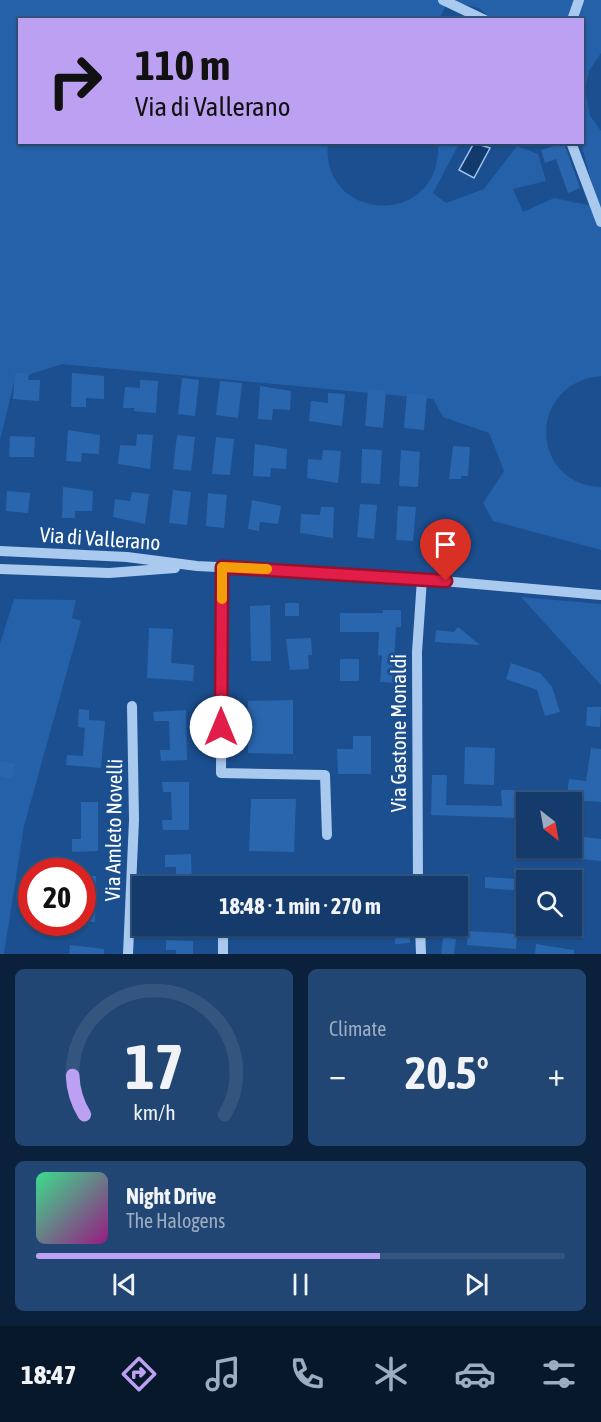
<!DOCTYPE html>
<html lang="en">
<head>
<meta charset="utf-8">
<style>
	:root { --surface:#143b6b; --page:#214673; --text:#f1f3f6; --muted:#9dadc1; --line:#33557e; --accent:#bca0f2 }
	body { margin:0; font-family:"Asap Condensed",sans-serif; background:var(--page); color:var(--text); height:100vh; display:flex; flex-direction:column; font-size:22px; white-space:nowrap }
	* { box-sizing:border-box; margin:0 }
	p { font-size:20px; color:var(--muted) }
	.icon { flex:none; width:33px; height:33px; fill:none; stroke:currentColor; stroke-width:2; stroke-linecap:round; stroke-linejoin:round }
	.map { position:relative; height:954px; overflow:hidden }
	.drawer { display:flex; flex-direction:column; gap:15px; padding:15px; background:#0b203b; flex:1 }
	.drawer>* { flex:none }
	.hud { position:absolute; left:18px; top:18px; width:566px; height:126px; border-radius:0px; box-shadow:0 2px 4px #0004,0 0 0 2px var(--line); background:#bca0f2; color:#111; overflow:hidden }
	.needle { width:39px; rotate:149deg }
	.fabs { position:absolute; left:516px; top:792px; display:grid; gap:12px }
	.fabs a { display:grid; place-items:center; width:66px; height:66px; border-radius:0px; background:var(--surface); box-shadow:0 2px 4px #0004,0 0 0 2px var(--line); font-size:30px }
	.speed { position:absolute; left:18px; top:858px; display:flex; gap:12px; font-size:30px; font-weight:700; text-align:center }
	.speed>* { display:grid; place-content:center; width:78px; height:78px; border-radius:50%; background:var(--surface); box-shadow:0 2px 4px #0004,0 0 0 2px var(--line); line-height:1 }
	.speed .limit { border:9px solid #d22; background:#fff; color:#111 }
	.pin { position:absolute; display:grid; place-items:center; width:51px; height:51px; color:#fff; margin:-62px -26px; border-radius:50% 50% 50% 0; rotate:-45deg; box-shadow:0 0 6px #0007 }
	.pin .icon { rotate:45deg }
	.me { position:absolute; width:66px; margin:-33px; rotate:0deg; stroke-linejoin:round; filter:drop-shadow(0 0 4px #0008) }
	.turn { display:flex; align-items:center; gap:21px; height:126px; padding:0 18px; font-size:27px }
	.turn .icon { width:78px; height:78px; stroke-width:2.5 }
	.turn b { display:block; font-size:42px; line-height:51px }
	.big { font-size:45px; font-weight:700; line-height:1.1 }
	.drawer .card { flex:1; display:flex; flex-direction:column; justify-content:center; gap:9px; min-width:0; padding:0 21px; border-radius:9px; background:var(--page) }
	.drawer .dial { align-items:center; gap:0 }
	.dial svg { height:156px; overflow:visible; fill:none; stroke:var(--line); stroke-width:7; stroke-linecap:round; text-anchor:middle }
	.dial text { fill:var(--text); stroke:none }
	.song { display:flex; align-items:center; gap:18px }
	.cover { width:72px; height:72px; border-radius:9px; background:linear-gradient(135deg,hsl(150 70% 55%),hsl(310 70% 35%)) }
	.played { height:6px; border-radius:3px; background:linear-gradient(90deg,var(--accent) 65%,var(--line) 65%) }
	.keys { display:flex; justify-content:space-around; direction:ltr }
	.heat { display:flex; justify-content:space-between; align-items:center; font-size:33px; direction:ltr }
	.drawer .tiles { flex:1; display:grid; gap:15px; grid-template-columns:1fr 1fr }
	.card:last-child { grid-column:span 2 }
	.trip { position:absolute; left:132px; top:876px; width:336px; height:60px; border-radius:0px; background:var(--surface); box-shadow:0 2px 4px #0004,0 0 0 2px var(--line); font-weight:700; line-height:60px; text-align:center }
	.dock { display:flex; height:96px; justify-content:space-around; align-items:center; background:#08182b; color:var(--muted) }
	.dock .icon { width:42px; height:42px }
	.dock .on { color:var(--accent) }
	.dock b { font-size:27px; color:var(--text) }
	.map>svg:first-child { display:block }
</style>
</head>
<body>
<div class="map">
<svg width="601" height="954" viewBox="0 0 601 954">
	<rect width="100%" height="100%" fill="#1b4f8f"/>
	<!-- green -->
	<g fill="#2461a8" fill-rule="evenodd">
		<path d="M0,0H601V53L589,71L585,89L590,116L601,131V376C527,383 529,484 601,487V550L493,521L483,503L504,471L489,433L443,417L433,399L62,364L15,379L0,440ZM448,1L479,8L492,19L582,20L581,143L598,207L554,198L523,212L513,189L546,181L538,154L517,146L484,189L446,203L433,193L460,142L438,143C443,229 319,224 328,142H20V20H439Z"/>
		<polygon points="521,597 601,604 601,685"/>
		<polygon points="14,599 76,600 72,618 81,621 24,826 4,954 0,954 0,644"/>
	</g>
	<!-- water -->
	<polygon fill="#123a6d" stroke="#9cc4f0" stroke-width="1.5" points="474,143 490,148 474,178 459,170"/>
	<!-- building -->
	<g fill="#2a66ad">
		<polygon points="564,143 580,188 568,193 556,159 545,163 541,150"/>
		<polygon points="15,373 29,373 28,380 40,380 39,401 13,399"/>
		<polygon points="72,373 104,376 104,399 86,398 86,407 71,407"/>
		<polygon points="182,378 199,380 195,416 178,414"/>
		<polygon points="140,380 158,381 156,413 134,411 135,408 123,408 125,387 140,388"/>
		<polygon points="220,381 242,383 238,418 216,415"/>
		<polygon points="260,386 291,391 290,410 273,409 272,420 258,419"/>
		<polygon points="368,389 386,391 383,428 365,426"/>
		<polygon points="328,393 345,394 342,426 309,421 311,401 328,403"/>
		<polygon points="407,393 427,395 424,430 404,428"/>
		<polygon points="68,430 100,435 99,454 82,453 81,462 66,461"/>
		<polygon points="137,434 153,435 150,469 118,464 120,445 136,446"/>
		<polygon points="177,435 195,437 191,471 173,469"/>
		<polygon points="10,436 35,437 34,457 9,457"/>
		<polygon points="216,437 234,439 230,475 212,474"/>
		<polygon points="255,444 287,449 286,469 271,468 270,477 253,476"/>
		<polygon points="453,446 470,447 468,476 461,476 461,479 449,479"/>
		<polygon points="362,449 382,450 380,484 361,483"/>
		<polygon points="323,450 341,451 338,483 307,478 308,459 322,460"/>
		<polygon points="401,450 420,452 418,487 399,486"/>
		<polygon points="63,487 93,491 92,511 75,511 75,518 62,518"/>
		<polygon points="173,490 191,492 187,525 169,523"/>
		<polygon points="7,491 30,493 28,513 6,511"/>
		<polygon points="132,492 149,494 145,524 113,517 115,499 130,501"/>
		<polygon points="208,493 227,495 224,528 206,526"/>
		<polygon points="252,500 281,506 278,524 260,522 259,531 248,529"/>
		<polygon points="360,504 377,505 374,539 357,537"/>
		<polygon points="398,506 416,507 413,541 396,540"/>
		<polygon points="321,507 334,507 333,538 300,533 301,514 320,515"/>
		<rect x="285" y="603" width="14" height="13"/>
		<polygon points="270,605 271,661 251,661 250,606"/>
		<polygon points="383,610 401,610 401,627 396,627 394,663 398,663 397,683 380,682 382,656 378,655 379,632 340,632 340,613 383,613"/>
		<polygon points="458,627 480,645 435,642 436,630 454,632"/>
		<polygon points="149,628 173,629 171,663 194,665 193,681 147,678"/>
		<polygon points="311,638 312,655 308,655 309,669 290,670 286,639"/>
		<rect x="340" y="659" width="19" height="22"/>
		<polygon points="511,663 540,673 552,687 560,712 545,716 537,690 506,679"/>
		<polygon points="293,700 293,754 248,753 248,701"/>
		<polygon points="587,707 601,707 600,727 586,726"/>
		<polygon points="79,709 89,710 89,720 105,721 101,768 66,765 67,755 83,756 85,728 78,727"/>
		<polygon points="186,710 187,760 161,761 160,750 170,750 169,721 154,721 153,712"/>
		<polygon points="353,736 371,736 371,774 338,774 337,749 353,749"/>
		<polygon points="465,747 495,748 494,785 464,784"/>
		<polygon points="591,748 601,749 601,802 587,801 581,802 580,807 572,806 572,802 566,802 569,779 586,781"/>
		<polygon points="0,761 15,764 12,779 0,776"/>
		<polygon points="432,775 447,775 446,805 502,806 501,790 515,790 515,818 431,815"/>
		<polygon points="162,782 189,782 189,830 163,830 162,820 172,820 171,792 163,792"/>
		<polygon points="251,799 296,799 294,852 249,851"/>
		<polygon points="81,802 98,802 98,851 72,852 72,839 81,839"/>
		<polygon points="576,836 601,839 601,861 573,858"/>
		<polygon points="191,854 192,886 176,886 176,867 165,867 165,855"/>
		<polygon points="518,870 527,870 525,891 485,888 485,877 517,879"/>
		<polygon points="82,875 96,876 95,922 82,922"/>
		<rect x="289" y="875" width="32" height="11"/>
		<polygon points="458,881 470,882 469,898 458,898"/>
		<polygon points="395,927 409,927 410,943 395,944"/>
		<polygon points="468,931 517,934 516,949 467,945"/>
		<polygon points="443,937 456,939 454,954 441,954"/>
		<polygon points="166,940 193,941 193,954 176,954 176,950 166,950"/>
		<polygon points="536,944 574,950 574,954 535,954"/>
		<polygon points="70,945 104,949 104,954 69,954"/>
	</g>
	<g fill="none" stroke-linecap="round" stroke-linejoin="round">
		<!-- minor -->
		<g stroke="#a9c9ee" stroke-width="10">
			<polyline points="443,0 485,20"/>
			<polyline points="572,20 579,0"/>
			<polyline points="571,142 601,222"/>
			<polyline points="0,551 127,557 197,566 375,575 601,595"/>
			<polyline points="222,567 221,773 325,775 327,835"/>
			<polyline points="0,569 109,573 175,568"/>
			<polyline points="418,886 417,652 422,579"/>
			<polyline points="223,926 223,954"/>
			<polyline points="420,926 421,954"/>
			<polyline points="128,954 134,820 132,706"/>
		</g>
	</g>
	<g fill="none" stroke-linecap="round" stroke-linejoin="round">
		<!-- route casing -->
		<g stroke="#92132f" stroke-width="15">
			<polyline id="route" points="221,727 222,567 446,581"/>
		</g>
		<!-- route -->
		<use href="#route" stroke="#e11d48" stroke-width="10"/>
		<!-- slow -->
		<polyline stroke="#f59e0b" stroke-width="10" points="222,599 222,567 267,569"/>
	</g>
	<g text-anchor="middle" dominant-baseline="central" stroke-width="6" stroke-linejoin="round" paint-order="stroke">
		<!-- street labels -->
		<g font-size="21" fill="#fff" stroke="#1b4f8f">
			<text transform="translate(100 538) rotate(4)">Via di Vallerano</text>
			<text transform="translate(398 733) rotate(-90)">Via Gastone Monaldi</text>
			<text transform="translate(113 830) rotate(-89)">Via Amleto Novelli</text>
		</g>
	</g>
</svg>
<div class="fabs">
<a><svg class="needle" viewBox="-14 -14 28 28"><path d="M0-13l5 13h-10z" fill="#e53935"/><path d="M0 13l5-13h-10z" fill="#9dadc1"/></svg></a>
<a><svg class="icon" aria-label="search" viewBox="0 0 24 24"><circle cx="10" cy="10" r="6"/><path d="M15 15l6 6"/></svg></a>
</div>
<div class="speed"><div class="limit">20</div></div>
<div class="pin" style="left:446px;top:581px;background:#d93025"><svg class="icon" aria-label="arrive" viewBox="0 0 24 24"><path d="M6 21V4h12l-3 4 3 4H6"/></svg></div>
<svg class="me" style="left:221px;top:727px" viewBox="-20 -20 40 40"><circle r="19" fill="#fff"/><path d="M0-13L10 11 0 6-10 11z" fill="#e11d48"/></svg>
<div class="trip">18:48 · 1 min · 270 m</div>
<div class="hud">
<div class="turn"><svg class="icon" aria-label="right" viewBox="0 0 24 24"><path d="M7 20v-9h11M14 6l5 5-5 5"/></svg><div><b>110 m</b>Via di Vallerano</div></div>
</div>
</div>
<section class="drawer">
<div class="tiles">
<div class="card dial"><svg viewBox="0 0 100 80">
<path d="M14 69A42 42 0 1 1 86 69"/>
<path d="M14 69A42 42 0 0 1 8 49" stroke="#bca0f2"/>
<text x="50" y="56" font-size="32" font-weight="700">17</text>
<text x="50" y="72" font-size="11">km/h</text>
</svg></div>
<div class="card"><p>Climate</p>
<div class="heat"><a>−</a><b class="big">20.5°</b><a>+</a></div>
</div>
<div class="card">
<div class="song"><i class="cover"></i><div><b>Night Drive</b><p>The Halogens</p></div></div>
<div class="played"></div>
<div class="keys"><svg class="icon" aria-label="previous" viewBox="0 0 24 24"><path d="M18 5L8 12l10 7zM5 5v14"/></svg><svg class="icon" aria-label="pause" viewBox="0 0 24 24"><path d="M8 5v14M16 5v14"/></svg><svg class="icon" aria-label="next" viewBox="0 0 24 24"><path d="M6 5l10 7-10 7zM19 5v14"/></svg></div>
</div>
</div>
</section>
<nav class="dock">
<b>18:47</b>
<svg class="icon on" aria-label="directions" viewBox="0 0 24 24"><path d="M12 3l9 9-9 9-9-9zM9 14v-3h6M13 9l2 2-2 2"/></svg>
<svg class="icon" aria-label="music" viewBox="0 0 24 24"><path d="M9 18V5l10-2v13"/><circle cx="6" cy="18" r="3"/><circle cx="16" cy="16" r="3"/></svg>
<svg class="icon" aria-label="phone" viewBox="0 0 24 24"><path d="M5 4h4l2 5-3 2q2 4 5 5l2-3 5 2v4C11 20 4 13 5 4z"/></svg>
<svg class="icon" aria-label="climate" viewBox="0 0 24 24"><path d="M12 3v18M4 7l16 10M4 17L20 7"/></svg>
<svg class="icon" aria-label="car" viewBox="0 0 24 24"><path d="M5 17H2v-5l4-1 3-4h7l3 4 3 1v5h-3M9 17h6M6 11h13"/><circle cx="7" cy="17" r="2"/><circle cx="17" cy="17" r="2"/></svg>
<svg class="icon" aria-label="filters" viewBox="0 0 24 24"><path d="M4 7h16M4 17h16"/><circle cx="9" cy="7" r="2"/><circle cx="15" cy="17" r="2"/></svg>
</nav>
</body>
</html>
